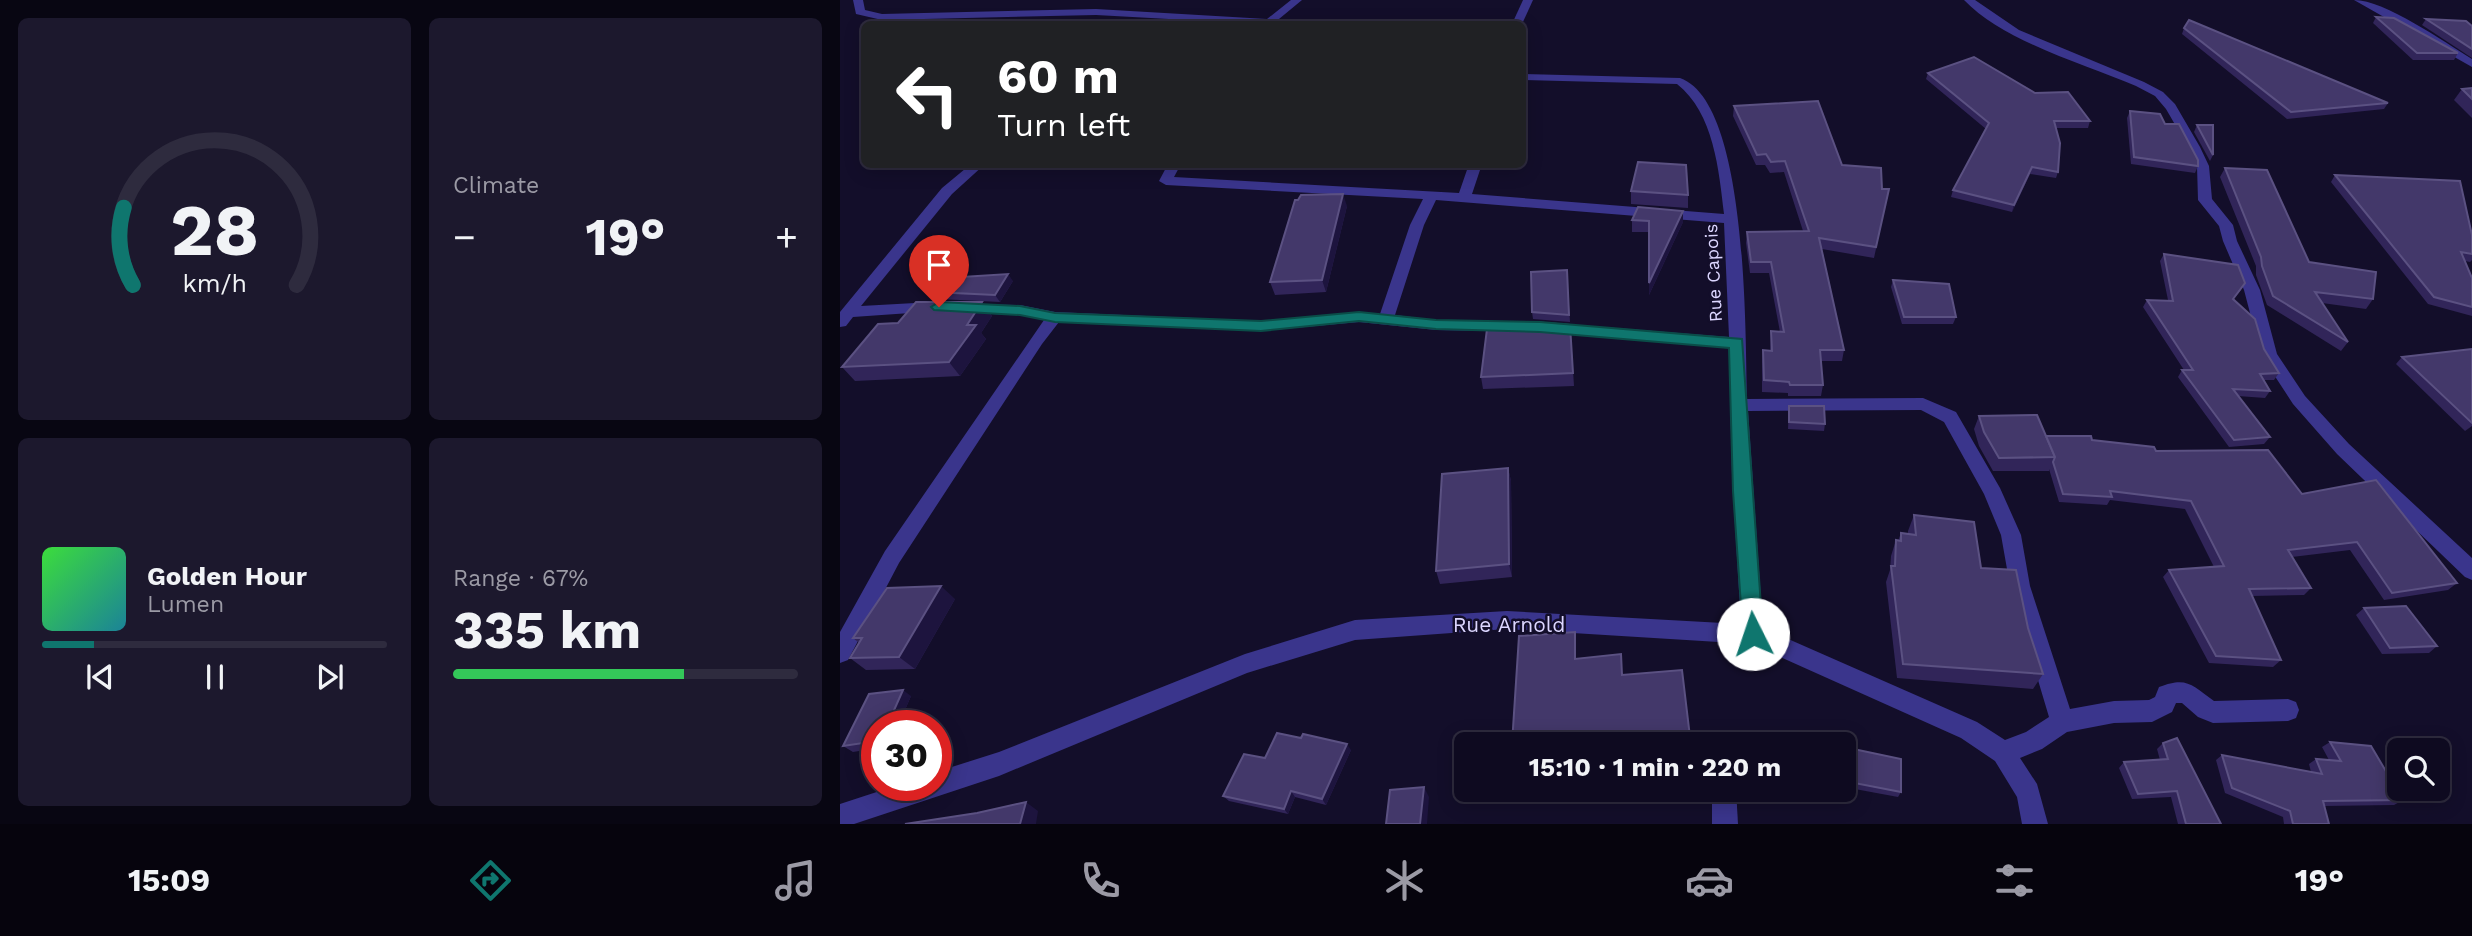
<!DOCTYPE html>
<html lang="en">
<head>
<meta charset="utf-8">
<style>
	:root { --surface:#0e0a20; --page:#1c182d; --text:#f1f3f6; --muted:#9b9aa5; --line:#2e2b3e; --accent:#0f766e }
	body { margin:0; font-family:"Work Sans",sans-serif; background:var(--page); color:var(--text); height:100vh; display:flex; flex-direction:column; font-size:26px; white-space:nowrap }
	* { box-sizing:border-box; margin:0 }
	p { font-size:23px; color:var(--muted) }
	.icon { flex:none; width:38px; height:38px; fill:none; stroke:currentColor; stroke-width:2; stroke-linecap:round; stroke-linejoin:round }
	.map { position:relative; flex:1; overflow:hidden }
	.side { display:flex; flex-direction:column; gap:18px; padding:18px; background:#080612; width:840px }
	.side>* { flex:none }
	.banner { position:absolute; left:21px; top:21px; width:665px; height:147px; border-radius:10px; box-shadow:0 4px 18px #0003,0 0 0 2px var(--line); background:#202124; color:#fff; overflow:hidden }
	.tools { position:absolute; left:1547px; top:738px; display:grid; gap:14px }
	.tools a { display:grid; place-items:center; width:63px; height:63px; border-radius:10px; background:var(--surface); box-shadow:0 4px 18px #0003,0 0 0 2px var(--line); font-size:35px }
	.speed { position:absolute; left:21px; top:710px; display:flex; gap:14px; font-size:35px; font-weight:700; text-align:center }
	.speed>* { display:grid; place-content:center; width:91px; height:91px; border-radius:50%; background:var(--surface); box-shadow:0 4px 18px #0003,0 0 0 2px var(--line); line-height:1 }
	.speed .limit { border:10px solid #d22; background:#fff; color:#111 }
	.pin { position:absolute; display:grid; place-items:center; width:60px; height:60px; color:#fff; margin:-72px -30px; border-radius:50% 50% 50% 0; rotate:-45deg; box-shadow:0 0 7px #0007 }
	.pin .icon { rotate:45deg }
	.me { position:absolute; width:77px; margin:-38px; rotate:356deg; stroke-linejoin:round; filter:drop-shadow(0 0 5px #0008) }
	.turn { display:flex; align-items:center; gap:24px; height:147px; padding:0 21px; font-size:32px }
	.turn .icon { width:91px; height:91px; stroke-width:2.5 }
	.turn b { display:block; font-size:49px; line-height:60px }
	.big { font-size:52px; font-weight:700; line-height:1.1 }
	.side .widget { flex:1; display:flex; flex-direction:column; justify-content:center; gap:10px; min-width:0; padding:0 24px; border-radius:10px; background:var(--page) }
	.side .dial { align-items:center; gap:0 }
	.dial svg { height:182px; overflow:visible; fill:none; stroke:var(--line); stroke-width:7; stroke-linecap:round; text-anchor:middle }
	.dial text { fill:var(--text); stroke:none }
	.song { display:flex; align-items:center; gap:21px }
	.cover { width:84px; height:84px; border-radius:10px; background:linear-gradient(135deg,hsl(120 70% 55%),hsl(190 70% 35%)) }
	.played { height:7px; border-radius:4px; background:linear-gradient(90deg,var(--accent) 15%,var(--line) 15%) }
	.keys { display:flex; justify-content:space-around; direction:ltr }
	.heat { display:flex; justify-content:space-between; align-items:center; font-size:38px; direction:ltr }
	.charge { height:10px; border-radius:5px; background:linear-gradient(90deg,#34c759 67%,var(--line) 0) }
	.side .tiles { flex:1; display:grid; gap:18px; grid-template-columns:repeat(2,1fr) }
	.trip { position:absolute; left:614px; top:732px; width:402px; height:70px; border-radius:10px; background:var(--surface); box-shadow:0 4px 18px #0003,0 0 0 2px var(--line); font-weight:700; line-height:70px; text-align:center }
	.tab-bar { display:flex; height:112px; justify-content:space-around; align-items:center; background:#06040d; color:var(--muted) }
	.tab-bar .icon { width:49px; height:49px }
	.tab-bar .current { color:var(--accent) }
	.tab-bar b { font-size:32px; color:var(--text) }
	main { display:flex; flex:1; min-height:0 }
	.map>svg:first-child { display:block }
</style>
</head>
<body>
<main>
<section class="side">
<div class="tiles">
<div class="widget dial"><svg viewBox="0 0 100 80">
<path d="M14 69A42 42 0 1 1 86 69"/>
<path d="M14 69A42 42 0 0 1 10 35" stroke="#0f766e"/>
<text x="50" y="56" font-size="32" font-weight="700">28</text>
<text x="50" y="72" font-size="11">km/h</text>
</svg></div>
<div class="widget"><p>Climate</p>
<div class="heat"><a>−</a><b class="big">19°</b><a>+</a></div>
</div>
<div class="widget">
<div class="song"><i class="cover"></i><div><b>Golden Hour</b><p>Lumen</p></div></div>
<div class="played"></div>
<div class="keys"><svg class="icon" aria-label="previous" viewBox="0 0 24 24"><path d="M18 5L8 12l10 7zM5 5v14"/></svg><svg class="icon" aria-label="pause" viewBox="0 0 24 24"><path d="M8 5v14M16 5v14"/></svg><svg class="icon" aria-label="next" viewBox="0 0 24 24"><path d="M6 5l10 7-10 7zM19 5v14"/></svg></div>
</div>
<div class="widget"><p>Range · 67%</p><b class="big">335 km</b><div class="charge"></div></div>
</div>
</section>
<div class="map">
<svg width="1632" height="824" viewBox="0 0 1632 824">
	<rect width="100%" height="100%" fill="#130e2a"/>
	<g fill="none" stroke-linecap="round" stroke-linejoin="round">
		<!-- street -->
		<g fill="#3a358c" fill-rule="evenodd">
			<polygon points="13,0 23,0 25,10 42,14 256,9 427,19 451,0 462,0 439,19 578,21 583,24 420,24 256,15 42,20 16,14"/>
			<polygon points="683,0 693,0 682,24 672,24"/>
			<path d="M1124,0H1135L1179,30L1304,82L1323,92L1335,104L1360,147L1369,166L1372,199L1393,225L1397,241L1420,290L1437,354L1465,396L1509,444L1632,558V580L1625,577L1497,454L1453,404L1421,355L1404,290L1383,241L1379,226L1358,200L1357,166L1348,147L1326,109L1315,96L1296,86C1244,64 1163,41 1124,0Z"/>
			<path d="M1514,0C1545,0 1604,42 1632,59V67Z"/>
			<path d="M682,74L840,78C909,102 905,336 907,399L1083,398L1116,412L1160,488L1181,535L1190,586L1230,709L1274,701L1309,700L1315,697L1319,687C1347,676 1352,685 1374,701L1448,699L1456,702L1459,710L1456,718L1448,721L1373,723L1358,717L1342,703H1336L1332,712L1312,722L1274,723L1227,732L1202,749L1180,758L1197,784L1208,824H1182L1177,797L1155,761L1121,738L911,644L667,629L515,640L407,673L159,776L14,824H0V804L55,786H96V772L159,752L405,654L515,620L667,611L901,624L892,475L889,348L700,332L596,330L519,322L421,331L219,322L202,344L59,563L8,660L0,663V632L45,551L204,320L180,315L124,313L118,312L116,308L118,304L180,305L215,312L421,321L519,312L540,314L570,225L583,199L326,185L319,181L328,164H341L334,177L619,193L629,164H642L632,194L884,214C879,171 874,113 837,84L682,80ZM596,200L884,223L889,337L700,322L596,320L555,315L584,225ZM1081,410L1104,422L1144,494L1161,535L1170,586L1209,717L1186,732L1165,740L1137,722L923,628L908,411Z"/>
			<polygon points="131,164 145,164 112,194 21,306 93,302 99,303 101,307 99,311 13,317 6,326 0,327 0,312 102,188"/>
			<polygon points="872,789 896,789 898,824 872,824"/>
		</g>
	</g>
	<!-- wall -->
	<g fill="#312559">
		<polygon points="1536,17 1618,53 1614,60 1573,60 1533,23"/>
		<polygon points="1586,19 1632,26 1632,58 1582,25"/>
		<polygon points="1344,28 1548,103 1544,109 1447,119 1342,34"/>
		<polygon points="1088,73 1195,93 1250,121 1248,128 1216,128 1218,172 1216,178 1190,174 1172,212 1111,197 1113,190 1146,129 1086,79"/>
		<polygon points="1632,88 1632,118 1614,100 1622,89"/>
		<polygon points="894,106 1002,165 1042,189 1049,189 1034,258 982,249 1004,350 1002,361 981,361 983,385 981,396 948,396 948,393 922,392 922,361 923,350 930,350 931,331 940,332 929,273 910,273 906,243 907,232 963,231 944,172 930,173 925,165 916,165 893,116"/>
		<polygon points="1290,111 1325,124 1358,166 1355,173 1291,164 1287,118"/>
		<polygon points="1357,125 1373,155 1370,161 1354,132"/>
		<polygon points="1385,168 1469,262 1533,299 1526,309 1482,303 1508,342 1501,351 1427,305 1416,275 1416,266 1380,177"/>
		<polygon points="1495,175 1632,235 1632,260 1630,262 1625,261 1632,278 1632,316 1588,304 1491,182"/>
		<polygon points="791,191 848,195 848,208 791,204"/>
		<polygon points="507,206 486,292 435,295 430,282"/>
		<polygon points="843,211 843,222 809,295 809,232 792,232 792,220"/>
		<polygon points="1324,254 1401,290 1394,299 1424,349 1439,373 1434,380 1424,380 1430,391 1425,398 1398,396 1430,437 1424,444 1389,447 1338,377 1342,370 1344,370 1303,307 1307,300 1328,300 1320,261"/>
		<polygon points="727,270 730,322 693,319 692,312"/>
		<polygon points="1053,280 1116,317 1113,324 1062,324 1051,287"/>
		<polygon points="173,281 160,302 99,299 94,292"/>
		<polygon points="142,302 152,316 141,333 146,339 120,376 15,381 2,367 58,323"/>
		<polygon points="731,337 734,386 643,389 641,377"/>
		<polygon points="1632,349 1632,426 1625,431 1556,364 1562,357"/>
		<polygon points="949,406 985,424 984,431 948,429"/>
		<polygon points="1139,416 1206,436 1252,440 1316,451 1462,494 1617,583 1608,590 1544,600 1510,550 1452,557 1471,588 1464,595 1412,596 1441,660 1433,667 1369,663 1323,577 1329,570 1374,567 1345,509 1270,500 1267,505 1219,502 1209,469 1209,471 1153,471 1139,446 1134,429"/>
		<polygon points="668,468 671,481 672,577 600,584 596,571"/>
		<polygon points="1074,515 1141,568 1188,628 1203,674 1193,689 1057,678 1046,582 1050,570 1051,556 1056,540 1058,541 1061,533 1068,534 1068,531"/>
		<polygon points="115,599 75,669 26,670 10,658 19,643 13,638"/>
		<polygon points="1524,608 1597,646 1589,653 1542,654 1516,615"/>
		<polygon points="735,632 736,658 782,675 850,737 850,744 672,744"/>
		<polygon points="71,696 58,726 37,726 37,748 13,752 3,746"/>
		<polygon points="1490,742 1563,800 1554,805 1484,806 1489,824 1444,824 1443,817 1385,793 1376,760 1382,755 1471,772 1469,764 1476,759 1489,760 1482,747"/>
		<polygon points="1323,743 1381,824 1338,824 1331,797 1292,799 1279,768 1284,762 1320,760 1317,749"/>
		<polygon points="1004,747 1061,792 1058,797 1004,787"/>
		<polygon points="511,750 486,805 455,797 448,814 389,801 383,796 425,758"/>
	</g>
	<!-- shaded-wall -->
	<g fill="#1d143e">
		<polygon points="1192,167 1190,174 1172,212 1174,205"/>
		<polygon points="503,194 507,206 486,292 482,280"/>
		<polygon points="843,211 843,222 809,295 809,283"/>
		<polygon points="168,274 173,281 160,302 155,295"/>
		<polygon points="142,302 152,316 141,333 146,339 120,376 109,362 127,325"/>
		<polygon points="668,468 671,481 672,577 669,564"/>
		<polygon points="101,586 115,599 75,669 59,657"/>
		<polygon points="735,632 736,645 736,671 735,659"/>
		<polygon points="63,690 71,696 58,726 47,726"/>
		<polygon points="507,744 511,750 486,805 482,799"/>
		<polygon points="584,787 589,797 587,824 580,824"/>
		<polygon points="451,791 455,797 448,814 444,809"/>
		<polygon points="186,802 198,811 196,824 180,824"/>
	</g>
	<!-- building -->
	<g fill="#43386a" stroke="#5b5182" stroke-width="2">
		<polygon points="1536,17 1554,18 1618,53 1577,53"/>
		<polygon points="1586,19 1626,21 1632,26 1632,49"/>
		<polygon points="1349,20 1548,103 1451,112 1344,28"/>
		<polygon points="1134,57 1195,93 1228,92 1250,121 1214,121 1220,143 1218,172 1192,167 1174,205 1113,190 1149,123 1088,73"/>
		<polygon points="1632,88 1632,99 1622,89"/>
		<polygon points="978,101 1002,165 1041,168 1042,189 1049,189 1036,247 979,238 1004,350 980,350 983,385 950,385 949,382 924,380 923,350 932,351 931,331 944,332 931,262 911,262 907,232 969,231 945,161 931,162 926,154 917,155 894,106"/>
		<polygon points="1290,111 1320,114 1325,124 1339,124 1358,160 1358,166 1294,157"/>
		<polygon points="1357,125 1373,125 1373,155"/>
		<polygon points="798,162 846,165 848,195 791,191"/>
		<polygon points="1385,168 1427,170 1469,262 1536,272 1533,299 1475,292 1508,342 1433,296 1422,266 1421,257"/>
		<polygon points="1495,175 1620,181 1632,235 1632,254 1621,252 1632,278 1632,307 1594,297"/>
		<polygon points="503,194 482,280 430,282 455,200 458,200 461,195"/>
		<polygon points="798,207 843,211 809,283 809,221 792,220"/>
		<polygon points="1324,254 1398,265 1405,283 1393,299 1415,319 1424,349 1439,373 1420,374 1430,391 1393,389 1430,437 1394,440 1342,370 1353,370 1307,300 1333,301"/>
		<polygon points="727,270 729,315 692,312 691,272"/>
		<polygon points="168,274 155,295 94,292 106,278"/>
		<polygon points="1053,280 1109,284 1116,317 1064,317"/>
		<polygon points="76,302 142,302 127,325 136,325 109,362 2,367 38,324 58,323"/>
		<polygon points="692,322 730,325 733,373 641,377 647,329 692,327"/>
		<polygon points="1632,349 1632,423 1562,357"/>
		<polygon points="949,406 984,406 985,424 949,422"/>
		<polygon points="1197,415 1215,457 1159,458 1144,432 1139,416"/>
		<polygon points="1206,436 1251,436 1252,440 1314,447 1316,451 1428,450 1462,494 1536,480 1617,583 1552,593 1517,542 1448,550 1471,588 1409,589 1441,660 1376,656 1329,570 1384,566 1351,501 1270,491 1272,497 1223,494 1213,462 1215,457"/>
		<polygon points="668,468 669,564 596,571 602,474"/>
		<polygon points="1074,515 1134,522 1141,568 1176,570 1188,628 1203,674 1063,664 1051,566 1055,566 1056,540 1061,541 1061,533 1076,535"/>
		<polygon points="101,586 59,657 10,658 22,638 13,638 47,588"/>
		<polygon points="1566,606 1597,646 1550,648 1524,608"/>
		<polygon points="735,632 735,659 781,654 782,675 842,670 850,737 783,744 690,744 690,743 672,744 679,636"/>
		<polygon points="63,690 47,726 37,726 37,741 3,746 29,694"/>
		<polygon points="437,733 461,738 463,734 507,744 482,799 451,791 444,809 383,796 404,754 425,758"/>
		<polygon points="909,733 988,744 908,744"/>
		<polygon points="1337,738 1381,824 1346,824 1337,791 1298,794 1284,762 1328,759 1323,743"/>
		<polygon points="1490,742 1531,746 1563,800 1483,801 1489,824 1453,824 1450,811 1392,788 1382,755 1482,774 1476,759 1501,761"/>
		<polygon points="1004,747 1061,759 1061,792 1004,781"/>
		<polygon points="584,787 580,824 546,824 550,790"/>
		<polygon points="186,802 180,824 65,824 137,813"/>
	</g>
	<!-- route -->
	<polygon fill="#0f766e" stroke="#0a4d48" stroke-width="2" points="99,302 180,306 215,313 421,321 519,312 596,320 700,322 902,339 923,634 920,640 913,643 906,640 903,634 893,491 889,348 700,332 596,329 519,321 421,331 215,322 180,315 94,310 91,307"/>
	<g text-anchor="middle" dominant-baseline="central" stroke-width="5" stroke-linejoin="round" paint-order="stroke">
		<!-- street labels -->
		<g font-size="18" fill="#dcd6ff" stroke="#130e2a">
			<text transform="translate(873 273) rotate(-93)">Rue Capois</text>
		</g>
		<!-- near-street labels -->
		<g font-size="21" fill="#dcd6ff" stroke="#130e2a">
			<text x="669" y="624">Rue Arnold</text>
		</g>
	</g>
</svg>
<div class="tools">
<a><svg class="icon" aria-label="search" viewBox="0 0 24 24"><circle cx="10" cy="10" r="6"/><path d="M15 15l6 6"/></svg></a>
</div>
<div class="speed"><div class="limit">30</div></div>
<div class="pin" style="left:99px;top:307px;background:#d93025"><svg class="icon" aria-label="arrive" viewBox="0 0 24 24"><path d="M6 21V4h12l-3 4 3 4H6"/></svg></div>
<svg class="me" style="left:913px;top:634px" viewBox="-20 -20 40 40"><circle r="19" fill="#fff"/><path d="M0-13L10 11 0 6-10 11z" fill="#0f766e"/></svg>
<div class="trip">15:10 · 1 min · 220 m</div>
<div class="banner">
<div class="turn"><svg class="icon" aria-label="left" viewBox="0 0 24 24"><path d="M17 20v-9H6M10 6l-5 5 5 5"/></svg><div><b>60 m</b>Turn left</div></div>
</div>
</div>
</main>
<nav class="tab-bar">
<b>15:09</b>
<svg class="icon current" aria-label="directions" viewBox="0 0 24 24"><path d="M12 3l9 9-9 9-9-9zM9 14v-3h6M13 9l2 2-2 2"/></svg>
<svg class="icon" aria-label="music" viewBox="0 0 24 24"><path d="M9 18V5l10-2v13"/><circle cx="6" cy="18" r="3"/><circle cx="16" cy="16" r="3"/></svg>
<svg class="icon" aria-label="phone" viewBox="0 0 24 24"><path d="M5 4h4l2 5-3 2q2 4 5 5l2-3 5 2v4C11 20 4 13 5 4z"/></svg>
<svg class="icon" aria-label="climate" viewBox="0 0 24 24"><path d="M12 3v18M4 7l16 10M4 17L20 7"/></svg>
<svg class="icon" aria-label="car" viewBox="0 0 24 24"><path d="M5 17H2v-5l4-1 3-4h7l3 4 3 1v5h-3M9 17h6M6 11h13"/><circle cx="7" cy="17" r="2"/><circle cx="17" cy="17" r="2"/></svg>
<svg class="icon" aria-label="filters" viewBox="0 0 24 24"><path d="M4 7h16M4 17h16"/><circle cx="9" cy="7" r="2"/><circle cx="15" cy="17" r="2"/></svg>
<b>19°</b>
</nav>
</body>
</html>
